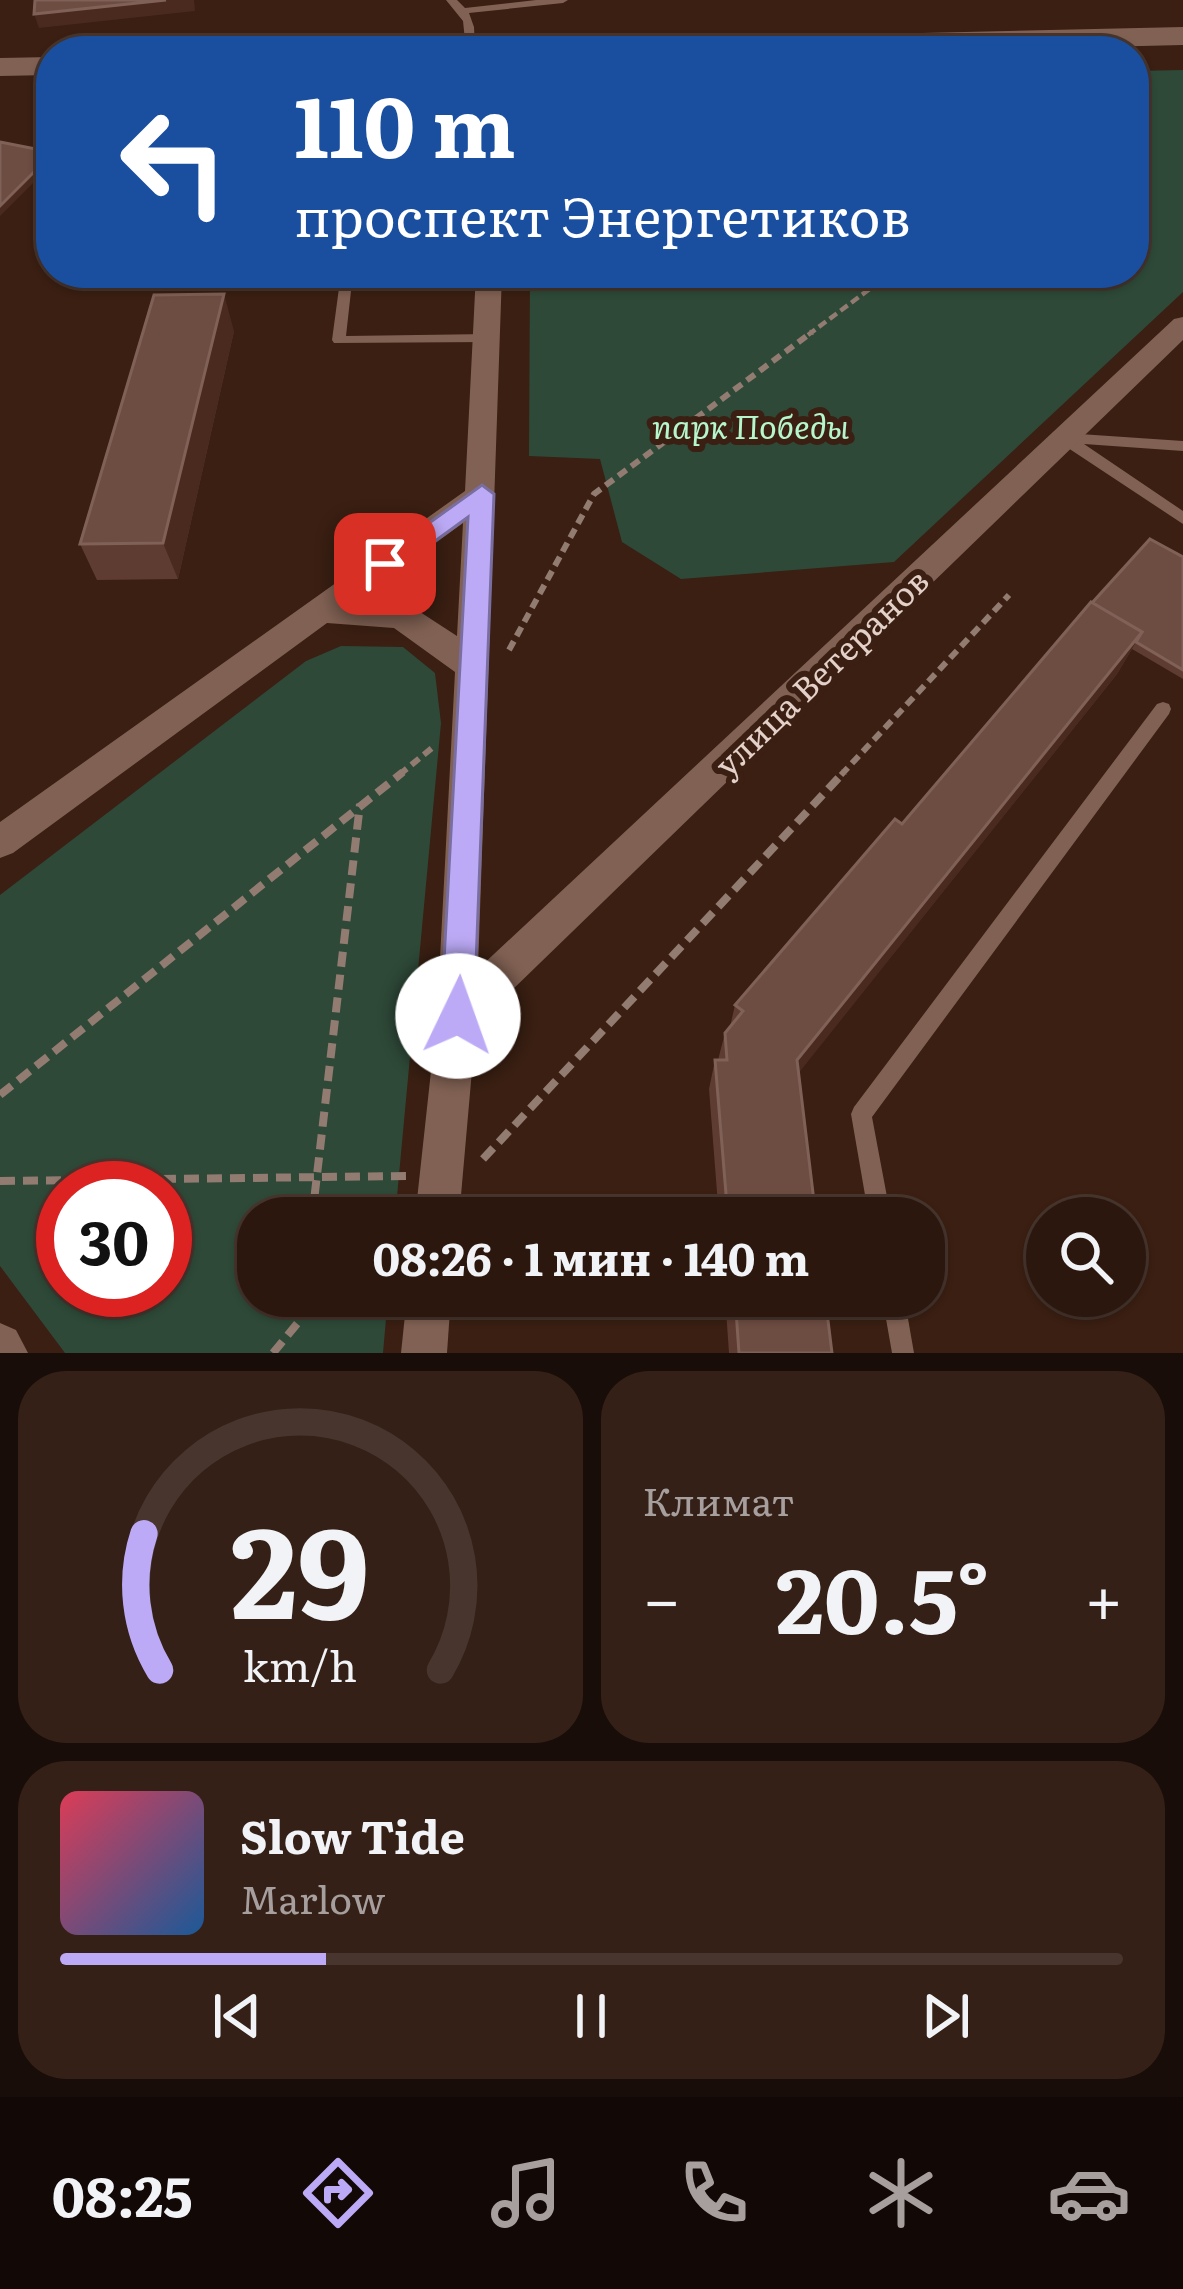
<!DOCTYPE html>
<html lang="ru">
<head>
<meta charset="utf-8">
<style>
	:root { --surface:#2c170e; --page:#342017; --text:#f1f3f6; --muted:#a69f9e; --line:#48362e; --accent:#bcaaf6 }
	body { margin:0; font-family:Literata,serif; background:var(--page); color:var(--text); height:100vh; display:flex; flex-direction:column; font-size:45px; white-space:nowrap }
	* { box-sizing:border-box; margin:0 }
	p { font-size:39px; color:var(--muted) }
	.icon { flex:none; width:66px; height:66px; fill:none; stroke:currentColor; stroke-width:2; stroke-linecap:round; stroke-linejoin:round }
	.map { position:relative; height:1353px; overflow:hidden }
	.details { display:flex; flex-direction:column; gap:18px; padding:18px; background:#180d08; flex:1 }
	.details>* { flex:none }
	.hud { position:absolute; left:36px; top:36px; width:1113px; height:252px; border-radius:48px; box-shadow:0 3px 9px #0004,0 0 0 3px var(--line); background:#1a4fa0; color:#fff; overflow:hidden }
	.buttons { position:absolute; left:1026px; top:1197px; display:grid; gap:24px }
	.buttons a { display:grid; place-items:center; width:120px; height:120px; border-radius:50%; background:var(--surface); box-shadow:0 3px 9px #0004,0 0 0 3px var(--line); font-size:60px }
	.speed { position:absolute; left:36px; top:1161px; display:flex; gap:24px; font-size:60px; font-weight:700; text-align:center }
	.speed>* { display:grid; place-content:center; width:156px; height:156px; border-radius:50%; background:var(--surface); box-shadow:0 3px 9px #0004,0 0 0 3px var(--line); line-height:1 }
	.speed .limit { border:18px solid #d22; background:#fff; color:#111 }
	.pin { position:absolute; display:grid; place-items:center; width:102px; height:102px; color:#fff; margin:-51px; border-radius:24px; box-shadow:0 6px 18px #0006 }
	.me { position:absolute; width:132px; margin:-66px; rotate:3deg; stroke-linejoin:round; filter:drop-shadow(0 0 9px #0008) }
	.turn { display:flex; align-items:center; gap:42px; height:252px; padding:0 60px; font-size:54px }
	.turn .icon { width:156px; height:156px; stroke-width:2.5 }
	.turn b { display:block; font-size:84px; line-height:102px }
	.big { font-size:90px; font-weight:700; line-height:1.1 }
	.details .tile { flex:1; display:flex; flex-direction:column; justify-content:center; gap:18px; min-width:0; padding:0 42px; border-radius:48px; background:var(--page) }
	.details .dial { align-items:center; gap:0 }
	.dial svg { height:312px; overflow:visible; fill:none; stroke:var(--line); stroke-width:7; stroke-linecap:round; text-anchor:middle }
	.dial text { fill:var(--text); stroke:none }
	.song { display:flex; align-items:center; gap:36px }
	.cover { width:144px; height:144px; border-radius:18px; background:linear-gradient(135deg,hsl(350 70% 55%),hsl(210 70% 35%)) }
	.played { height:12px; border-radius:6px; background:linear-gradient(90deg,var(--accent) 25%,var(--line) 25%) }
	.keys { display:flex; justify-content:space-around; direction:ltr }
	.heat { display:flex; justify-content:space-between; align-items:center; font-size:66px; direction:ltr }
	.details .tiles { flex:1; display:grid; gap:18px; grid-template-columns:1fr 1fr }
	.tile:last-child { grid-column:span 2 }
	.trip { position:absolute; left:237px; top:1197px; width:708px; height:120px; border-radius:48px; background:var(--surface); box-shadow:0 3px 9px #0004,0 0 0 3px var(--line); font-weight:700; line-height:120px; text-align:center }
	.menu { display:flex; height:192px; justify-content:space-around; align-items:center; background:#120906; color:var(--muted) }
	.menu .icon { width:84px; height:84px }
	.menu .active { color:var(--accent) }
	.menu b { font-size:54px; color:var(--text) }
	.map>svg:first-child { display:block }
</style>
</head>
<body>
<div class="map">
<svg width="1183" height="1353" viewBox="0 0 1183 1353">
	<rect width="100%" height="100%" fill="#3a1f12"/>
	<!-- green -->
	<g fill="#2e4938" fill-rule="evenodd">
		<polygon points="1183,70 1183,292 894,562 681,579 622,542 600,459 529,456 530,273 1134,273 1134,71"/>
		<path d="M341,646L403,647L435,673L441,723L395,1218H258V1296H388L383,1353H65L0,1266V895L306,661ZM63,1188H165V1290H63Z"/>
	</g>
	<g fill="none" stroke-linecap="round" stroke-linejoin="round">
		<!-- path-far2 -->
		<polyline stroke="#927b71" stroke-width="4.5" stroke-dasharray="9 4.5" stroke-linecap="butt" points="808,335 891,273"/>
		<!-- path-far1 -->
		<g stroke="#927b71" stroke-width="6" stroke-dasharray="10 6" stroke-linecap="butt">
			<polyline points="509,650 594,494 812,332"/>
			<polyline points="399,775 432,748"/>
			<polyline points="841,775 1009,595"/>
		</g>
		<!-- path -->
		<g stroke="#927b71" stroke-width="8" stroke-dasharray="15 8" stroke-linecap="butt">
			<polyline points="0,1095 403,772"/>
			<polyline points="483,1159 844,772"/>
			<polyline points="0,1181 407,1176"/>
			<polyline points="312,1218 360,804"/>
			<polyline points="273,1353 301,1319 303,1296"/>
		</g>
		<!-- service -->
		<g fill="#816153" fill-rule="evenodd">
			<polygon points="446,0 457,0 465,8 536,0 568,0 563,3 469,13 474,27 475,47 481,51 466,50 463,21"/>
			<polygon points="341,273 353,273 346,336 489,334 496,338 489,342 334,343 332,340"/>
			<polygon points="1065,433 1183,441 1183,451 1084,444 1183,511 1183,524 1059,442 1057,438 1059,434"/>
			<polygon points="1163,702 1169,704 1171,709 1169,714 872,1117 891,1218 869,1218 851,1114 854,1107 1157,704"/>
			<polygon points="882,1296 904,1296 914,1353 892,1353"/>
		</g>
		<!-- minor -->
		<g fill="#816153" fill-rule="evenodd">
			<path d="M476,273H502L478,969L1174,319L1183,317V340L476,1025L459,1218H415L437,1016L455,672L394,628L327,623L13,853L0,858V822L465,491ZM463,523L457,636L417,610L360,598Z"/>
			<polygon points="407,1296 451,1296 447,1353 401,1353"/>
			<polygon points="0,1323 16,1330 28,1353 0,1353"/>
		</g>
		<!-- secondary -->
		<g fill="#816153" fill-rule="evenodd">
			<polygon points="1183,27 1183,45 926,51 514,51 529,42"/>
			<polygon points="51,57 51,75 0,76 0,58"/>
		</g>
	</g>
	<!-- wall -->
	<g fill="#5f3c31">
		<polygon points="234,331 178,579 97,580 80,544"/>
		<polygon points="1183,557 1183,679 1132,649 1117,674 798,1073 816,1218 719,1218 709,1089 715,1060 718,1060 725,1033 730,1027 735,1005 902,824"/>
		<polygon points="725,1296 825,1296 832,1353 729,1353"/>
	</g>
	<!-- shaded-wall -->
	<g fill="#4a2a1e">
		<polygon points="166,0 194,0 195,11 39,28 34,14"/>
		<polygon points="51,155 51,165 0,216 0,206"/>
		<polygon points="224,294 234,331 178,579 163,543"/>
		<polygon points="1142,632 1117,674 786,1089 797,1060"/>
	</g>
	<!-- building -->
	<g fill="#6d4c42" stroke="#806157" stroke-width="3">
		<polygon points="35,0 166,0 34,14"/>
		<polygon points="0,142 51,152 51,155 0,206"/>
		<polygon points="224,294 163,543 80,544 154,295"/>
		<polygon points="1150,539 1183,557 1183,670 1136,642 1142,632 1092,603"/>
		<polygon points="1091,602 1142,632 797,1060 816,1218 728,1218 715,1060 727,1060 725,1033 743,1011 735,1005 895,819 902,824"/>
		<polygon points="735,1296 825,1296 832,1353 739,1353"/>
	</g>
	<!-- route -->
	<polygon fill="#bcaaf6" stroke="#7a6ea0" stroke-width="3" points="482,485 494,494 474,1016 469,1028 458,1032 446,1028 441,1016 468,517 394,571 376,571 372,564"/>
	<g text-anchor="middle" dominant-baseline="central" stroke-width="12" stroke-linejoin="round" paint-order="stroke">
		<!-- park labels -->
		<g font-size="33" font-style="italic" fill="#b6f6cd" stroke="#3a1f12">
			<text x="751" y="424">парк Победы</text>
		</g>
		<!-- street labels -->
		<g font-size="33" fill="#e3d0c8" stroke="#3a1f12">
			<text transform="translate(820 671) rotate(-44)">улица Ветеранов</text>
		</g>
	</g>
</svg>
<div class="buttons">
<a><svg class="icon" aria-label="search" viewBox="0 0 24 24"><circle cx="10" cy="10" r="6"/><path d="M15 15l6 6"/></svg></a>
</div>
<div class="speed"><div class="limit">30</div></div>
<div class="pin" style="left:385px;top:564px;background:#d93025"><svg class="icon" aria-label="arrive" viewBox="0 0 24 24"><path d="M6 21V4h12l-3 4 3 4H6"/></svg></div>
<svg class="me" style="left:458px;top:1016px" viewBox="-20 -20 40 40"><circle r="19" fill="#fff"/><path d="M0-13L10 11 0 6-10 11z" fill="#bcaaf6"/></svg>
<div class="trip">08:26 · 1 мин · 140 m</div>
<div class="hud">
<div class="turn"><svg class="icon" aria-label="left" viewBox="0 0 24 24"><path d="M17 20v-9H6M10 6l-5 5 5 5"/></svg><div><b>110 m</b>проспект Энергетиков</div></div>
</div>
</div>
<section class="details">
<div class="tiles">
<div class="tile dial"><svg viewBox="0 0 100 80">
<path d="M14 69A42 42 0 1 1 86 69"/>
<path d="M14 69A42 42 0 0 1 10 34" stroke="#bcaaf6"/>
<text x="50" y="56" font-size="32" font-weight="700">29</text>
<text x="50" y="72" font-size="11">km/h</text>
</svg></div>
<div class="tile"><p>Климат</p>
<div class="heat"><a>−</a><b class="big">20.5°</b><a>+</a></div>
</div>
<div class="tile">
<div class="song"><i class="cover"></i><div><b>Slow Tide</b><p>Marlow</p></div></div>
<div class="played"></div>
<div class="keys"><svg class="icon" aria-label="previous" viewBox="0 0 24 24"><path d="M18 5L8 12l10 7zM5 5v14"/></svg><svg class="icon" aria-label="pause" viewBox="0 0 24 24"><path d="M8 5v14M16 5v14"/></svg><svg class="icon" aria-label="next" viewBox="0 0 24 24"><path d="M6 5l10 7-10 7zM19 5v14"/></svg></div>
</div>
</div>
</section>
<nav class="menu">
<b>08:25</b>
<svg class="icon active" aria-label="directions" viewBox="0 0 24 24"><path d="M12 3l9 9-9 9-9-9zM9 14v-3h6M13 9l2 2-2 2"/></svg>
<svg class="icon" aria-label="music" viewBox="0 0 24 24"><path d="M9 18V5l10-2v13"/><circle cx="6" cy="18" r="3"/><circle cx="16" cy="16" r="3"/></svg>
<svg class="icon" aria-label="phone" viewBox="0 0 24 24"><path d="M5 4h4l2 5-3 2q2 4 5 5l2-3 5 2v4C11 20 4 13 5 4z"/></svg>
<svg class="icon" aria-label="climate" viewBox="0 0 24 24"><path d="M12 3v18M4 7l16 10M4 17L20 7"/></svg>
<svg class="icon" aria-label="car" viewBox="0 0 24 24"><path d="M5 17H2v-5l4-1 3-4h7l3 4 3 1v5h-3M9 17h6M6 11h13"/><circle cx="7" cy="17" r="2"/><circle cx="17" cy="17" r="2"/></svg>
</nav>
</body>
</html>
